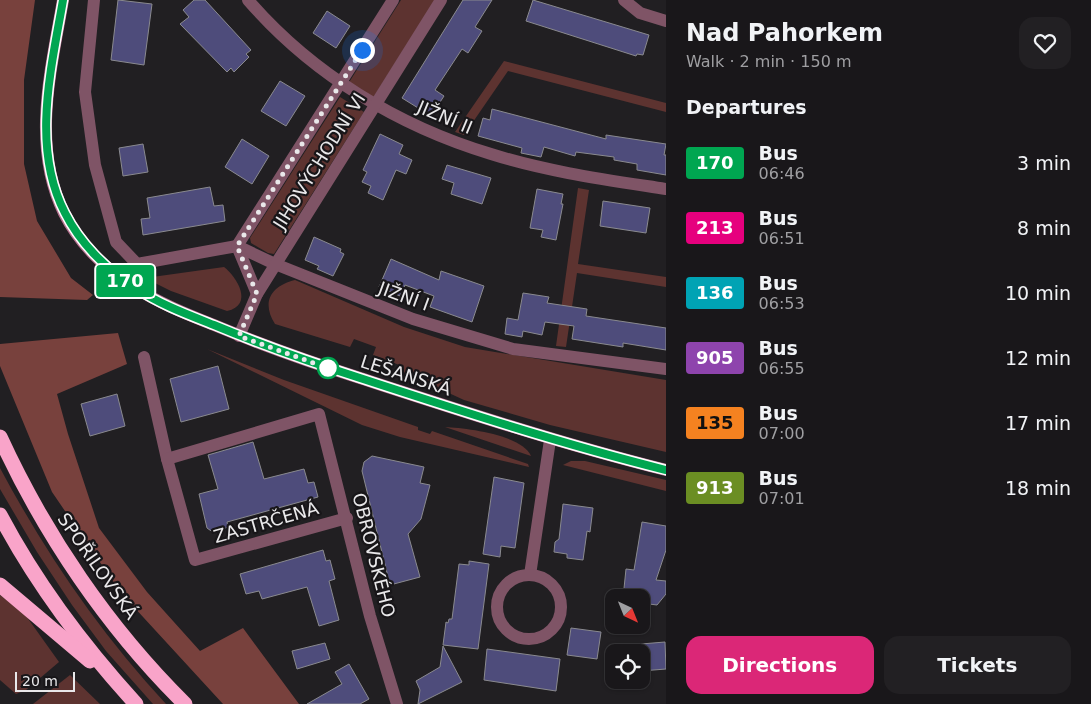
<!DOCTYPE html>
<meta charset="utf-8">
<style>
:root{--surface:#19171a;--page:#222023;--text:#f1f3f6;--muted:#9f9fa2;--line:#373639;--accent:#db2777}
body{margin:0;font-family:"DejaVu Sans",sans-serif;background:var(--page);color:var(--text);height:100vh;display:flex;flex-direction:column;font-size:19px;white-space:nowrap}
*{box-sizing:border-box;margin:0}
p{font-size:16px;color:var(--muted)}
.icon{flex:none;width:28px;height:28px;fill:none;stroke:currentColor;stroke-width:2;stroke-linecap:round;stroke-linejoin:round}
.map{position:relative;flex:1;overflow:hidden}
.panel{display:flex;flex-direction:column;background:var(--surface);width:425px}
.panel>*{flex:none}
.badge{padding:0 10px;border-radius:4px;font-size:18px;line-height:32px}
.needle{width:32px;rotate:137deg}
.fabs{position:absolute;left:605px;top:589px;display:grid;gap:10px}
.fabs a{display:grid;place-items:center;width:45px;height:45px;border-radius:10px;background:var(--surface);box-shadow:0 1px 4px #0004,0 0 0 1px var(--line);font-size:25px}
.scale{position:absolute;left:15px;bottom:12px;width:60px;box-sizing:border-box;padding-left:5px;border:2px solid #e9e8ea;border-top:0;font-size:14px;line-height:18px;white-space:nowrap;color:#e9e8ea;-webkit-text-stroke:4px #181619;paint-order:stroke}
.you{position:absolute;width:25px;height:25px;margin:-12px;border:4px solid #fff;border-radius:50%;background:#1a73e8;box-shadow:0 0 0 8px #1a73e833}
.map>.badge{position:absolute;translate:-50% -50%;box-shadow:0 0 0 2px #fff}
h2{padding:0 20px;font-size:19px;line-height:45px}
.round{display:grid;place-items:center;flex:none;width:52px;height:52px;border-radius:15px;background:var(--page)}
.headline{display:flex;align-items:center;justify-content:space-between;height:85px;padding:0 20px}
h1{font-size:24px;font-weight:800;line-height:38px}
.primary-button{display:flex;gap:10px;margin-top:auto;padding:10px 20px}
.primary-button a{flex:1;height:58px;border-radius:15px;background:var(--accent);color:#fff;font-size:20px;font-weight:800;line-height:58px;text-align:center}
.primary-button a+a{background:var(--page);color:var(--text)}
ul{padding:0;list-style:none}
li{display:flex;align-items:center;gap:15px;height:65px;padding:0 20px}
li div{flex:1}
li b{display:block;font-size:19px}
li em{font-style:normal}
li .badge{min-width:55px;font-weight:700;text-align:center}
main{display:flex;flex:1;min-height:0}
.map>svg:first-child{display:block}
</style>
<main>
<div class="map">
<svg width="666" height="704" viewBox="0 0 666 704">
<rect width="100%" height="100%" fill="#211f22"/>
<g fill="#5d3330">
<polygon points="401,0 435,0 373,98 348,84"/>
<polygon points="504,61 666,103 666,112 508,71 464,135 455,132"/>
<polygon points="340,97 364,112 274,254 268,253 251,243 250,238"/>
<polygon points="578,188 589,190 578,264 666,277 666,287 577,273 566,347 556,346"/>
<path d="M224,267C237,277 254,305 227,311L171,291L145,278Z"/>
<path d="M295,280L404,327L465,347L666,380V452L550,425L464,400L401,371L402,366L373,355L376,347L354,339L350,347L275,324C261,302 271,286 295,280Z"/>
<polygon points="207,349 284,380 418,427 418,430 430,434 432,431 528,464 529,467 400,437 362,425"/>
<path d="M445,427C467,428 522,435 531,456Z"/>
<polygon points="571,461 585,461 666,480 666,491 563,465"/>
<path d="M0,468C46,554 100,633 166,704H153L106,651L72,605L37,552L0,489Z"/>
<polygon points="0,595 24,613 59,662 26,690 16,694 0,680"/>
<polygon points="70,675 100,704 33,704"/>
</g>
<g fill="#78413d">
<polygon points="0,0 35,0 24,80 24,164 37,221 71,278 93,295 87,300 0,297"/>
<polygon points="118,333 127,364 57,394 68,434 99,528 147,592 200,651 243,628 299,704 223,704 121,593 52,492 0,366 0,344"/>
</g>
<g fill="#4e4c7b" stroke="#8a8a8f">
<polygon points="118,0 152,4 144,65 111,60"/>
<polygon points="194,0 205,0 251,50 246,54 249,57 234,72 231,68 227,72 180,24 189,17 183,10"/>
<polygon points="463,0 492,0 475,27 482,31 468,53 462,49 435,90 444,96 431,116 402,98"/>
<polygon points="533,0 649,35 643,55 637,54 636,56 526,21"/>
<polygon points="327,11 350,26 336,48 313,33"/>
<polygon points="280,81 305,96 286,126 261,111"/>
<polygon points="492,109 606,139 606,135 666,144 664,155 666,155 666,175 637,170 637,164 614,160 614,157 576,152 575,156 544,147 541,157 521,153 522,148 478,136 483,118 490,120"/>
<polygon points="380,134 403,145 399,154 412,160 406,174 396,170 383,200 368,193 371,186 362,182 367,172 363,170"/>
<polygon points="242,139 269,156 252,184 225,167"/>
<polygon points="143,144 148,172 123,176 119,148"/>
<polygon points="447,165 491,178 482,204 451,194 454,183 442,179"/>
<polygon points="210,187 214,206 223,205 225,221 143,235 141,219 150,218 147,198"/>
<polygon points="537,189 563,194 561,204 563,204 556,240 541,237 543,230 530,228"/>
<polygon points="603,201 650,208 646,233 600,226"/>
<polygon points="314,237 341,249 340,252 344,254 333,276 317,269 319,266 305,260"/>
<polygon points="391,259 439,280 441,271 484,286 472,322 430,307 434,296 405,285 400,296 379,287"/>
<polygon points="523,293 549,297 547,303 587,309 586,316 666,328 666,350 623,343 623,347 572,339 574,326 545,322 542,335 523,331 522,337 505,334 507,318 518,320"/>
<polygon points="218,366 229,409 181,422 170,379"/>
<polygon points="117,394 125,426 90,436 81,404"/>
<polygon points="253,442 264,479 304,469 308,483 314,482 318,497 227,522 228,527 214,533 207,528 199,494 218,489 208,455"/>
<polygon points="372,456 424,467 420,483 430,485 421,519 408,534 420,577 390,585 362,471 364,462"/>
<polygon points="494,477 524,483 515,548 501,546 500,557 483,554"/>
<polygon points="563,504 593,508 590,532 587,531 583,560 567,558 567,554 554,552 555,542 559,539"/>
<polygon points="642,522 666,526 666,550 656,580 666,581 666,594 657,605 641,603 641,598 623,598 626,569 634,570"/>
<polygon points="323,550 326,561 330,560 335,579 329,581 339,620 319,626 307,587 262,599 259,591 246,594 240,574"/>
<polygon points="469,561 489,564 478,649 443,645 446,622 448,623 449,619 452,619 459,564 469,565"/>
<polygon points="571,628 601,632 597,659 567,655"/>
<polygon points="665,642 666,669 641,671 641,644"/>
<polygon points="325,643 330,659 297,669 292,651"/>
<polygon points="443,646 462,682 418,704 420,690 416,681 440,667"/>
<polygon points="487,649 560,659 556,691 484,680"/>
<polygon points="349,664 369,699 360,704 307,704 342,684 335,672"/>
</g>
<g fill="none" stroke-linecap="round" stroke-linejoin="round">
<g stroke="#7f5466" stroke-width="12">
<polyline points="94,0 85,92 95,165 116,242 137,264 237,246 275,264 413,319 513,349 666,369"/>
<path d="M248,0C312,74 398,126 491,154C548,172 608,180 666,189"/>
<polyline points="624,0 640,13 666,21"/>
<polyline points="237,246 393,0"/>
<polyline points="237,246 257,294"/>
<polyline points="239,336 257,294 441,0"/>
<polyline points="144,357 167,459 195,560 347,518"/>
<polyline points="167,459 319,414 370,616 397,704"/>
<polyline points="530,575 550,440"/>
<circle cx="529" cy="607" r="32"/>
</g>
<path stroke="#b5718f" stroke-width="12" d="M63,0C51,70 31,146 64,213C79,243 106,270 134,287C159,303 186,314 214,325C262,345 310,362 360,378C462,411 562,444 666,470"/>
<g stroke="#f9a4c9" stroke-width="15">
<path d="M0,437C45,535 108,628 185,704"/>
<path d="M0,515C36,583 84,647 136,704"/>
<polyline points="0,585 90,661"/>
</g>
</g>
<g fill="none" stroke-linecap="round" stroke-linejoin="round">
<g stroke="#fff" stroke-width="11">
<path id="line" d="M63,0C51,70 31,147 65,213C80,243 106,269 134,287C159,304 186,314 214,325C262,345 310,362 360,378C461,411 562,444 666,470"/>
</g>
<use href="#line" stroke="#00a651" stroke-width="8"/>
<polyline stroke="#e9e8ea" stroke-width="5" stroke-dasharray="0 9" points="328,368 333,370 239,336 257,294 237,246 362,50"/>
</g>
<circle fill="#fff" stroke="#00a651" stroke-width="2.5" cx="328" cy="368" r="10"/>
<g text-anchor="middle" dominant-baseline="central" stroke-width="4.5" stroke-linejoin="round" paint-order="stroke">
<g font-size="18" fill="#e9e8ea" stroke="#181619">
<text transform="translate(445 117) rotate(23)">JIŽNÍ II</text>
<text transform="translate(319 161) rotate(-58)">JIHOVÝCHODNÍ VI</text>
<text transform="translate(404 296) rotate(20)">JIŽNÍ I</text>
<text transform="translate(406 375) rotate(18)">LEŠANSKÁ</text>
<text transform="translate(266 522) rotate(-16)">ZASTRČENÁ</text>
<text transform="translate(374 555) rotate(76)">OBROVSKÉHO</text>
<text transform="translate(98 566) rotate(55)">SPOŘILOVSKÁ</text>
</g>
</g>
</svg>
<div class="fabs">
<a><svg class="needle" viewBox="-14 -14 28 28"><path d="M0-13l5 13h-10z" fill="#e53935"/><path d="M0 13l5-13h-10z" fill="#9f9fa2"/></svg></a>
<a><svg class="icon" aria-label="locate" viewBox="0 0 24 24"><circle cx="12" cy="12" r="6"/><path d="M12 2v4M12 18v4M2 12h4M18 12h4"/></svg></a>
</div>
<div class="scale">20 m</div>
<div class="you" style="left:362px;top:50px"></div>
<b class="badge" style="left:125px;top:281px;background:#00a651;color:#fff">170</b>
</div>
<section class="panel">
<div class="headline"><div><h1>Nad Pahorkem</h1><p>Walk · 2 min · 150 m</p></div><a class="round"><svg class="icon" aria-label="heart" viewBox="0 0 24 24"><path d="M12 20l-8-8c-3-5 5-10 8-4 3-6 11-1 8 4z"/></svg></a></div>
<h2>Departures</h2>
<ul>
<li><span class="badge" style="background:#00a651;color:#fff">170</span><div><b>Bus</b><p>06:46</p></div><em>3 min</em></li>
<li><span class="badge" style="background:#e6007e;color:#fff">213</span><div><b>Bus</b><p>06:51</p></div><em>8 min</em></li>
<li><span class="badge" style="background:#00a3b4;color:#fff">136</span><div><b>Bus</b><p>06:53</p></div><em>10 min</em></li>
<li><span class="badge" style="background:#8e44ad;color:#fff">905</span><div><b>Bus</b><p>06:55</p></div><em>12 min</em></li>
<li><span class="badge" style="background:#f58220;color:#111">135</span><div><b>Bus</b><p>07:00</p></div><em>17 min</em></li>
<li><span class="badge" style="background:#6b8e23;color:#fff">913</span><div><b>Bus</b><p>07:01</p></div><em>18 min</em></li>
</ul>
<div class="primary-button"><a>Directions</a><a>Tickets</a></div>
</section>
</main>
